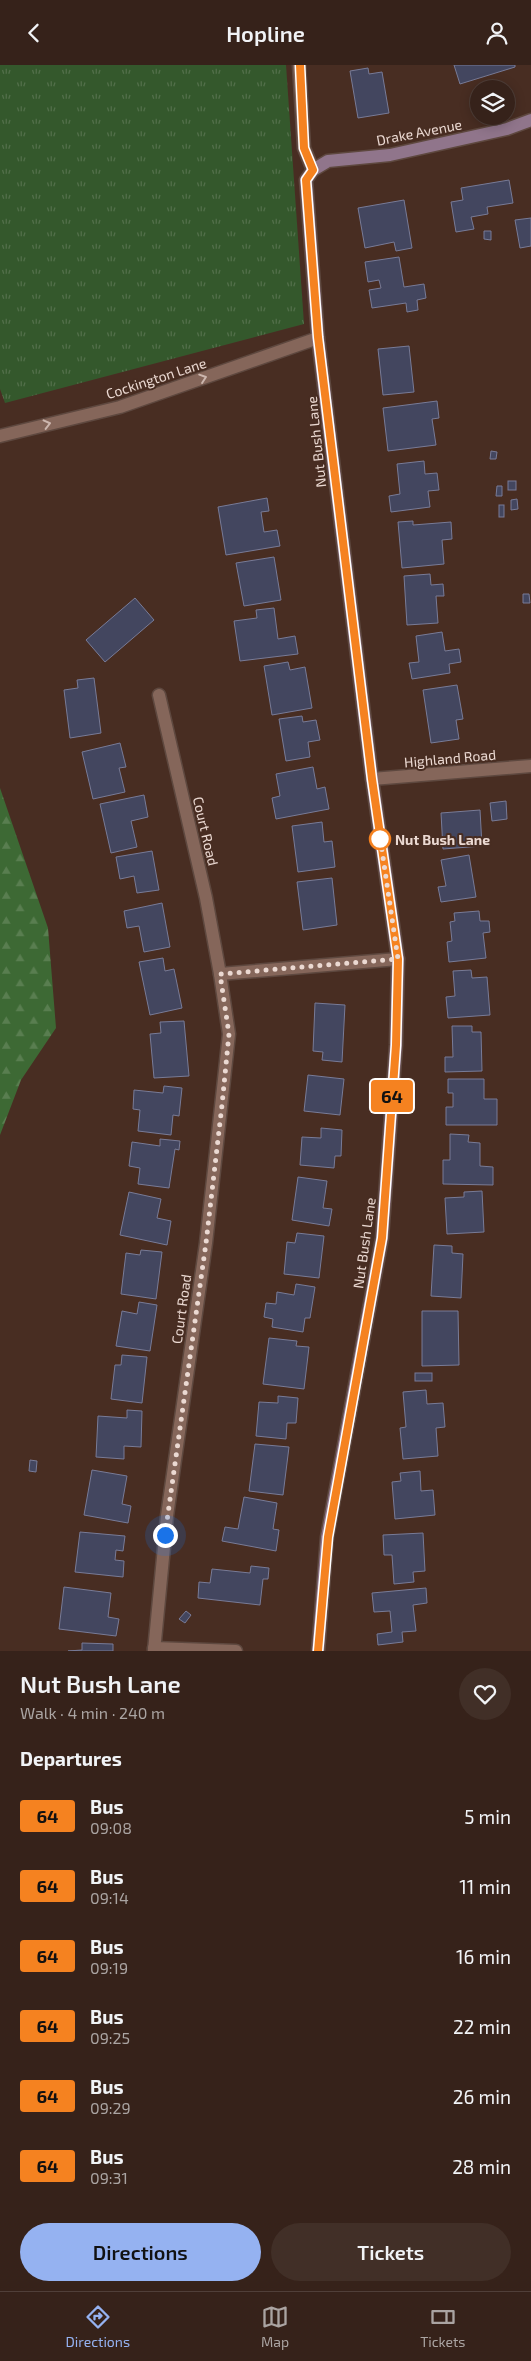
<!DOCTYPE html>
<meta charset="utf-8">
<style>
:root{--surface:#36221a;--page:#412f27;--text:#f1f3f6;--muted:#aaa4a2;--line:#503f39;--accent:#95b2f1}
body{margin:0;font-family:"Exo 2",sans-serif;background:var(--page);color:var(--text);height:100vh;display:flex;flex-direction:column;font-size:19px;white-space:nowrap}
*{box-sizing:border-box;margin:0}
p{font-size:16px;color:var(--muted)}
.icon{flex:none;width:28px;height:28px;fill:none;stroke:currentColor;stroke-width:2;stroke-linecap:round;stroke-linejoin:round}
.map{position:relative;height:1586px;overflow:hidden}
.details{display:flex;flex-direction:column;background:var(--surface);flex:1}
.details>*{flex:none}
.badge{padding:0 10px;border-radius:4px;font-size:18px;line-height:32px}
.controls{position:absolute;left:470px;top:15px;display:grid;gap:10px}
.controls a{display:grid;place-items:center;width:45px;height:45px;border-radius:50%;background:var(--surface);box-shadow:0 2px 12px #0003,0 0 0 1px var(--line);font-size:25px}
.you{position:absolute;width:25px;height:25px;margin:-12px;border:4px solid #fff;border-radius:50%;background:#1a73e8;box-shadow:0 0 0 8px #1a73e833}
.map>.badge{position:absolute;translate:-50% -50%;box-shadow:0 0 0 2px #fff}
h2{padding:0 20px;font-size:19px;line-height:45px}
.round{display:grid;place-items:center;flex:none;width:52px;height:52px;border-radius:26px;background:var(--page)}
.summary{display:flex;align-items:center;justify-content:space-between;height:85px;padding:0 20px}
h1{font-size:24px;font-weight:600;line-height:38px}
.button{display:flex;gap:10px;margin-top:auto;padding:10px 20px}
.button a{flex:1;height:58px;border-radius:30px;background:var(--accent);color:#111;font-size:20px;font-weight:600;line-height:58px;text-align:center}
.button a+a{background:var(--page);color:var(--text)}
ul{padding:0;list-style:none}
li{display:flex;align-items:center;gap:15px;height:70px;padding:0 20px}
li div{flex:1}
li b{display:block;font-size:19px}
li em{font-style:normal}
li .badge{min-width:55px;font-weight:700;text-align:center}
header{display:flex;justify-content:space-between;align-items:center;height:65px;padding:0 20px;background:var(--surface);font-size:22px;font-weight:600}
.dock{display:flex;justify-content:space-around;align-items:center;height:70px;border-top:1px solid var(--line);background:var(--surface);font-size:14px;color:var(--muted)}
.dock a{display:grid;justify-items:center;gap:2px}
.dock .selected{color:var(--accent)}
.map>svg:first-child{display:block}
</style>
<header><svg class="icon" aria-label="back" viewBox="0 0 24 24"><path d="M15 5l-7 7 7 7"/></svg>Hopline<svg class="icon" aria-label="person" viewBox="0 0 24 24"><circle cx="12" cy="8" r="4"/><path d="M4 21q1-7 8-7t8 7"/></svg></header>
<div class="map">
<svg width="531" height="1586" viewBox="0 0 531 1586">
<defs>
<pattern id="grass-tufts" width="24" height="20" patternUnits="userSpaceOnUse" patternTransform="scale(1.25)"><rect width="24" height="20" fill="#34582c"/><path d="M3 7l-1-3M5 7V3M7 7l1-3M15 17l-1-3M17 17v-4M19 17l1-3" fill="none" stroke="#526f4a"/></pattern>
<pattern id="forest-firs" width="22" height="20" patternUnits="userSpaceOnUse" patternTransform="scale(1.25)"><rect width="22" height="20" fill="#3d6934"/><path d="M5 1l3.5 6h-7zM16 11l3.5 6h-7z" fill="#597e50"/></pattern>
</defs>
<rect width="100%" height="100%" fill="#482d22"/>
<polygon fill="url(#grass-tufts)" points="0,0 286,0 304,259 5,338 0,324"/>
<polygon fill="url(#forest-firs)" points="0,723 48,863 56,963 21,1015 0,1070"/>
<g fill="#43465f" stroke="#787b97">
<polygon points="454,0 515,0 515,2 460,19"/>
<polygon points="368,3 369,9 382,7 389,48 358,53 350,6"/>
<polygon points="509,115 513,138 487,142 488,149 471,152 474,164 456,167 451,137 463,135 461,123"/>
<polygon points="404,135 412,183 396,186 394,177 365,183 358,143"/>
<polygon points="531,153 531,181 520,183 515,155"/>
<polygon points="484,166 491,166 491,175 484,174"/>
<polygon points="399,192 404,222 424,219 426,233 417,235 418,245 407,247 406,238 372,243 369,225 381,223 379,215 368,217 365,197"/>
<polygon points="409,281 414,327 383,330 378,284"/>
<polygon points="437,336 439,353 432,354 436,380 388,386 383,343"/>
<polygon points="491,386 497,387 496,394 490,394"/>
<polygon points="424,396 425,409 437,408 439,425 428,426 430,442 391,447 389,431 400,429 397,399"/>
<rect x="508" y="416" width="8" height="9"/>
<polygon points="497,421 502,421 502,431 496,431"/>
<polygon points="267,433 269,446 261,447 264,467 277,465 280,481 226,490 218,442"/>
<polygon points="517,434 518,444 511,445 511,435"/>
<rect x="499" y="440" width="5" height="12"/>
<polygon points="413,456 413,460 451,457 452,474 442,475 444,499 402,503 398,457"/>
<polygon points="274,492 281,535 244,541 236,498"/>
<polygon points="430,509 431,520 443,519 444,531 436,531 438,558 407,560 404,511"/>
<polygon points="523,529 529,529 530,538 523,538"/>
<polygon points="135,533 154,555 105,597 86,575"/>
<polygon points="274,543 278,574 295,571 298,589 240,596 234,556 257,553 256,545"/>
<polygon points="442,567 445,586 459,584 461,597 449,599 450,608 412,614 409,598 419,597 416,571"/>
<polygon points="288,597 290,605 305,602 312,643 272,650 264,601"/>
<polygon points="94,613 101,668 70,673 64,625 78,623 77,615"/>
<polygon points="457,620 463,654 456,655 459,674 431,678 423,625"/>
<polygon points="302,651 303,657 316,655 320,675 308,677 310,692 286,696 279,654"/>
<polygon points="120,678 126,702 119,703 125,727 93,734 82,687"/>
<polygon points="313,702 317,724 325,722 329,744 276,754 272,733 280,731 276,709"/>
<polygon points="144,730 148,752 131,756 137,782 111,788 100,739"/>
<polygon points="506,736 507,754 492,756 490,738"/>
<polygon points="480,745 482,781 443,784 441,748"/>
<polygon points="322,757 324,777 332,776 335,802 298,807 292,761"/>
<polygon points="152,786 159,825 137,828 134,811 120,814 116,792"/>
<polygon points="469,790 476,832 441,837 438,822 446,821 441,795"/>
<polygon points="332,813 337,860 303,865 297,817"/>
<polygon points="162,838 170,882 144,887 139,861 127,863 124,846"/>
<polygon points="479,846 480,856 489,856 490,867 483,868 486,893 449,897 447,877 452,876 450,857 455,856 454,848"/>
<polygon points="163,893 165,906 174,904 182,943 150,950 139,897"/>
<polygon points="471,905 472,913 487,912 490,950 448,953 446,932 455,931 453,906"/>
<polygon points="315,938 345,940 342,997 322,995 323,987 313,986"/>
<polygon points="184,956 189,1011 154,1013 150,969 161,968 160,957"/>
<polygon points="452,961 472,961 472,967 481,967 482,1006 445,1007 445,992 453,992"/>
<polygon points="308,1010 344,1014 340,1050 304,1046"/>
<polygon points="448,1014 484,1014 484,1034 497,1034 497,1060 446,1060 446,1042 453,1042 453,1028 448,1028"/>
<polygon points="164,1021 182,1023 179,1051 173,1050 171,1070 138,1066 140,1045 133,1044 134,1025 163,1028"/>
<polygon points="321,1063 342,1065 341,1091 335,1091 334,1103 300,1100 302,1072 321,1073"/>
<polygon points="450,1069 469,1070 468,1077 480,1078 480,1101 493,1102 493,1120 443,1119 443,1095 450,1095"/>
<polygon points="160,1074 180,1076 179,1085 175,1084 169,1123 138,1119 140,1103 129,1101 132,1077 160,1081"/>
<polygon points="298,1112 327,1116 323,1143 332,1144 329,1161 292,1155"/>
<polygon points="482,1126 484,1167 447,1169 445,1133 464,1132 464,1127"/>
<polygon points="129,1127 161,1134 157,1153 171,1156 167,1180 120,1170"/>
<polygon points="297,1168 324,1171 319,1213 284,1209 287,1177 295,1178"/>
<polygon points="434,1180 452,1181 452,1188 463,1189 461,1233 431,1231"/>
<polygon points="141,1185 162,1187 156,1234 121,1229 126,1188 140,1190"/>
<polygon points="296,1219 315,1222 310,1253 305,1253 303,1267 272,1262 273,1254 264,1252 266,1238 276,1239 277,1227 294,1230"/>
<polygon points="139,1237 157,1240 150,1286 116,1281 122,1246 137,1249"/>
<polygon points="422,1246 458,1246 459,1300 422,1301"/>
<polygon points="269,1273 297,1276 296,1281 309,1282 304,1324 263,1319"/>
<polygon points="122,1290 147,1292 142,1338 111,1334 115,1300 121,1300"/>
<rect x="415" y="1308" width="17" height="8"/>
<polygon points="426,1325 427,1339 443,1338 445,1362 436,1363 438,1391 403,1394 400,1363 406,1362 403,1327"/>
<polygon points="278,1331 298,1333 296,1358 287,1358 286,1374 256,1371 259,1337 278,1338"/>
<polygon points="127,1345 142,1346 141,1382 124,1381 124,1394 96,1392 98,1351 127,1353"/>
<polygon points="255,1379 289,1382 283,1430 249,1426"/>
<polygon points="30,1395 37,1396 36,1407 29,1406"/>
<polygon points="92,1405 127,1411 122,1439 131,1441 128,1458 84,1450"/>
<polygon points="420,1406 421,1426 433,1425 435,1450 395,1454 392,1417 401,1416 400,1408"/>
<polygon points="244,1432 277,1438 273,1464 279,1465 276,1486 222,1476 225,1462 238,1464"/>
<polygon points="80,1467 125,1471 123,1486 116,1485 115,1495 124,1496 123,1512 75,1507"/>
<polygon points="423,1468 425,1506 413,1507 414,1517 394,1519 392,1490 384,1490 383,1470"/>
<polygon points="251,1501 269,1503 268,1514 263,1514 260,1540 198,1533 199,1517 210,1518 212,1504 250,1508"/>
<polygon points="64,1522 111,1528 108,1552 119,1554 116,1571 59,1564"/>
<polygon points="426,1523 427,1538 413,1540 416,1566 402,1567 403,1577 378,1580 377,1569 392,1567 390,1546 374,1547 372,1528"/>
<polygon points="186,1546 191,1550 185,1558 179,1554"/>
<polygon points="82,1578 113,1579 113,1586 68,1586 82,1585"/>
</g>
<g fill="none" stroke-linecap="round" stroke-linejoin="round">
<g stroke="#5e483f" stroke-width="15">
<g id="street">
<polyline points="299,0 304,83 313,105"/>
<polyline points="0,371 120,342 318,273"/>
<polyline points="372,714 531,701"/>
<polyline points="220,909 398,894"/>
<polyline points="154,1583 236,1586"/>
<polyline points="154,1586 167,1451 206,1178 229,969 220,909 206,833 159,630"/>
</g>
</g>
<g stroke="#5e483f" stroke-width="15">
<polyline id="secondary" points="318,1586 327,1472 382,1173 396,980 398,894 372,714 318,273 306,115 313,105 328,96 390,90 507,64 531,55"/>
</g>
<use href="#street" stroke="#85665a" stroke-width="12"/>
<use href="#secondary" stroke="#90758b" stroke-width="12"/>
</g>
<defs><path id="oneway-chevron" d="M-2-3.5L2.5 0L-2 3.5" fill="none" stroke-width="1.6" stroke-linecap="round" stroke-linejoin="round" transform="scale(1.25)"/></defs>
<g stroke="#ccb6ae">
<use href="#oneway-chevron" transform="translate(203 313) rotate(-19)"/>
<use href="#oneway-chevron" transform="translate(47 359) rotate(-14)"/>
</g>
<g fill="none" stroke-linecap="round" stroke-linejoin="round">
<g stroke="#fff" stroke-width="11">
<polyline id="line" points="300,0 304,83 313,105 306,115 318,272 372,714 398,894 396,980 382,1173 328,1472 318,1586"/>
</g>
<use href="#line" stroke="#f58220" stroke-width="8"/>
<polyline stroke="#ebd9d2" stroke-width="5" stroke-dasharray="0 9" points="165,1470 206,1178 222,1040 229,969 220,909 398,894 380,772 380,774"/>
</g>
<circle fill="#fff" stroke="#f58220" stroke-width="2.5" cx="380" cy="774" r="10"/>
<g text-anchor="middle" dominant-baseline="central" stroke-width="4" stroke-linejoin="round" paint-order="stroke">
<g font-size="14" fill="#ebd9d2" stroke="#482d22">
<text transform="translate(419 67) rotate(-11)">Drake Avenue</text>
<text transform="translate(156 313) rotate(-18)">Cockington Lane</text>
<text transform="translate(316 377) rotate(-96)">Nut Bush Lane</text>
<text transform="translate(450 693) rotate(-5)">Highland Road</text>
<text transform="translate(206 766) rotate(77)">Court Road</text>
<text transform="translate(364 1178) rotate(-82)">Nut Bush Lane</text>
<text transform="translate(181 1244) rotate(-82)">Court Road</text>
</g>
<g font-size="14" font-weight="bold" fill="#ebd9d2" stroke="#482d22" text-anchor="start">
<text x="395" y="774">Nut Bush Lane</text>
</g>
</g>
</svg>
<div class="controls">
<a><svg class="icon" aria-label="layers" viewBox="0 0 24 24"><path d="M12 4l9 5-9 5-9-5zM3 14l9 5 9-5"/></svg></a>
</div>
<div class="you" style="left:165px;top:1470px"></div>
<b class="badge" style="left:392px;top:1031px;background:#f58220;color:#111">64</b>
</div>
<section class="details">
<div class="summary"><div><h1>Nut Bush Lane</h1><p>Walk · 4 min · 240 m</p></div><a class="round"><svg class="icon" aria-label="heart" viewBox="0 0 24 24"><path d="M12 20l-8-8c-3-5 5-10 8-4 3-6 11-1 8 4z"/></svg></a></div>
<h2>Departures</h2>
<ul>
<li><span class="badge" style="background:#f58220;color:#111">64</span><div><b>Bus</b><p>09:08</p></div><em>5 min</em></li>
<li><span class="badge" style="background:#f58220;color:#111">64</span><div><b>Bus</b><p>09:14</p></div><em>11 min</em></li>
<li><span class="badge" style="background:#f58220;color:#111">64</span><div><b>Bus</b><p>09:19</p></div><em>16 min</em></li>
<li><span class="badge" style="background:#f58220;color:#111">64</span><div><b>Bus</b><p>09:25</p></div><em>22 min</em></li>
<li><span class="badge" style="background:#f58220;color:#111">64</span><div><b>Bus</b><p>09:29</p></div><em>26 min</em></li>
<li><span class="badge" style="background:#f58220;color:#111">64</span><div><b>Bus</b><p>09:31</p></div><em>28 min</em></li>
</ul>
<div class="button"><a>Directions</a><a>Tickets</a></div>
</section>
<nav class="dock">
<a class="selected"><svg class="icon" aria-label="directions" viewBox="0 0 24 24"><path d="M12 3l9 9-9 9-9-9zM9 14v-3h6M13 9l2 2-2 2"/></svg>Directions</a>
<a><svg class="icon" aria-label="map" viewBox="0 0 24 24"><path d="M3 6l6-2 6 2 6-2v14l-6 2-6-2-6 2zM9 4v14M15 6v14"/></svg>Map</a>
<a><svg class="icon" aria-label="tickets" viewBox="0 0 24 24"><path d="M3 7h18v10H3zM15 7v10"/></svg>Tickets</a>
</nav>
